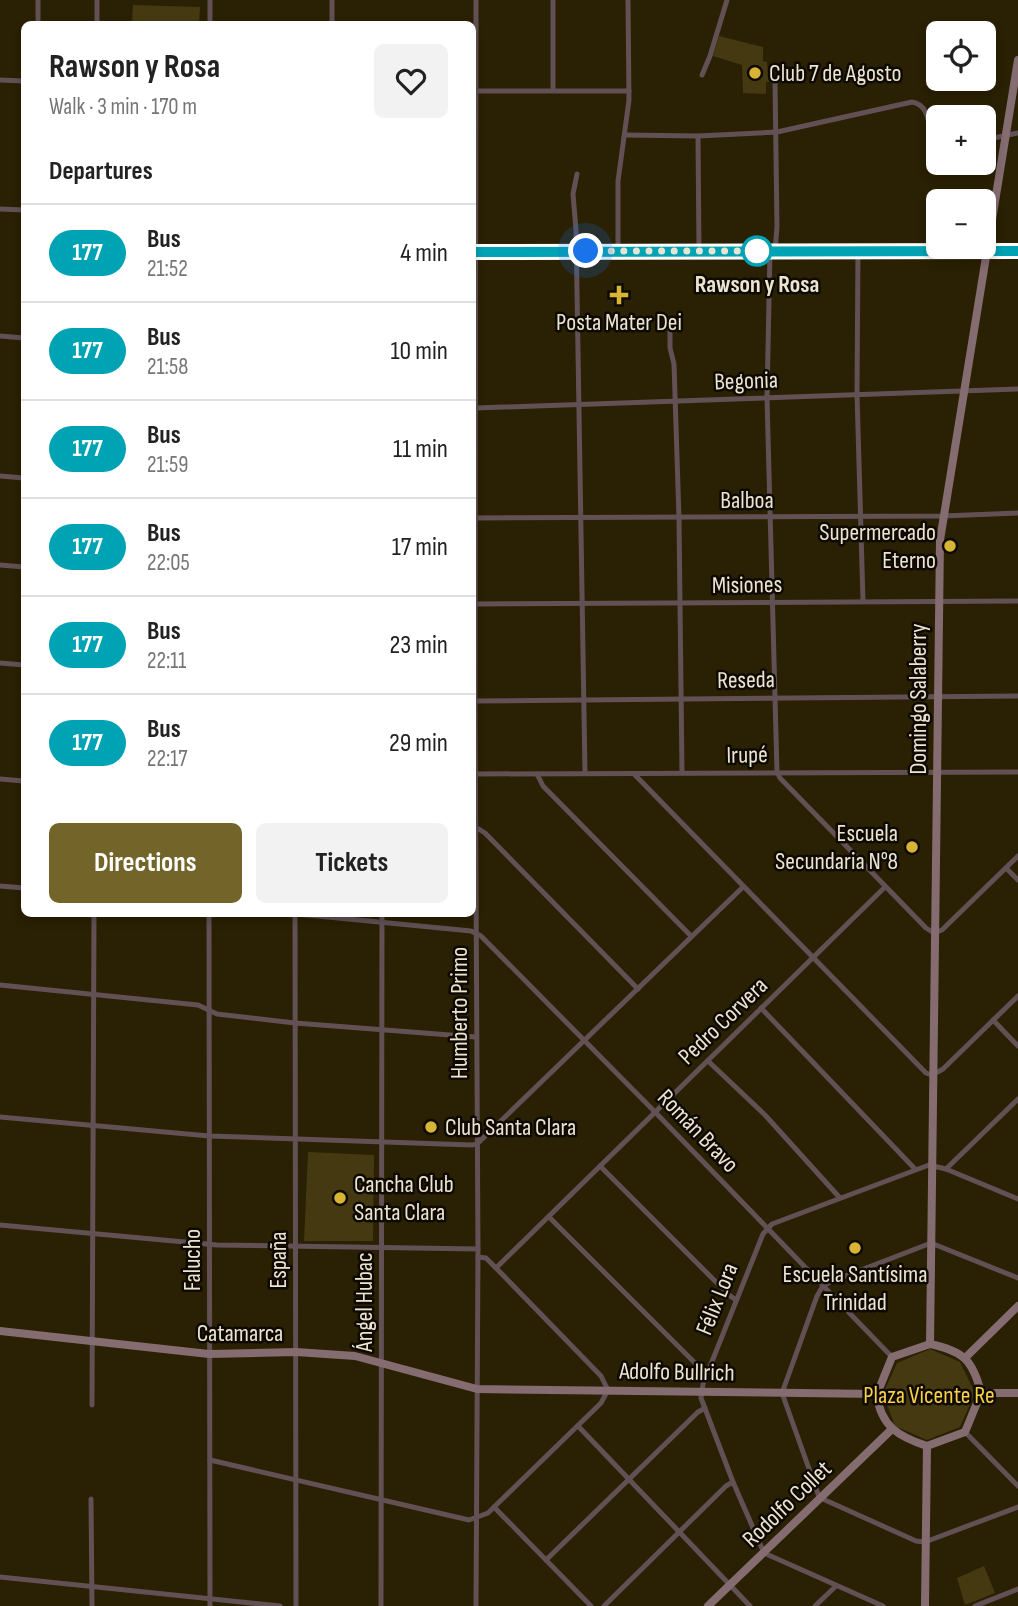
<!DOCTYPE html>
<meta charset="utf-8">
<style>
:root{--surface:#fff;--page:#f2f2f2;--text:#222;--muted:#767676;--line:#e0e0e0;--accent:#73642a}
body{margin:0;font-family:"Sofia Sans Condensed",sans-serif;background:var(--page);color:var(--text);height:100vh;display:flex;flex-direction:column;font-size:26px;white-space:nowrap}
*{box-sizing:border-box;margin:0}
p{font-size:23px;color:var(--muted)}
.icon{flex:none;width:38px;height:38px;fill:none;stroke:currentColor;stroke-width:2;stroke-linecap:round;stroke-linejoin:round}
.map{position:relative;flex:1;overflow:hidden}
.panel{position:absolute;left:21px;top:21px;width:455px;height:896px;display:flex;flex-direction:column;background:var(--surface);border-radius:10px;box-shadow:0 4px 10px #0003}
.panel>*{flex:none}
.badge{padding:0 14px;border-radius:23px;font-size:24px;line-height:46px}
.controls{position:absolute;left:926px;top:21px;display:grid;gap:14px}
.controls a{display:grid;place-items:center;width:70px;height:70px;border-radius:10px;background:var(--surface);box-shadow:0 4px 10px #0003;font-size:35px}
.you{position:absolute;width:35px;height:35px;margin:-18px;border:5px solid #fff;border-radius:50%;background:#1a73e8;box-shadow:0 0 0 10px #1a73e833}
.map>.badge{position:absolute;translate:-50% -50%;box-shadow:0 0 0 4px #fff}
h2{padding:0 28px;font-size:26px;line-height:63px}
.round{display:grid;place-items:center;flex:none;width:74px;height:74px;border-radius:10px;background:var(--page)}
.overview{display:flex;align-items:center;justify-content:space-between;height:119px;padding:0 28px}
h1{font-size:33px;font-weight:700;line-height:52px}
.action{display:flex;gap:14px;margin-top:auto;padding:14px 28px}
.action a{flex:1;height:80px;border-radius:10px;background:var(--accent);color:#fff;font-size:28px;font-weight:700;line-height:80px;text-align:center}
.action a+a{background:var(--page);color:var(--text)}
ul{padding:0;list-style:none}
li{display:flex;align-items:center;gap:21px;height:98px;padding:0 28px;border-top:2px solid var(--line)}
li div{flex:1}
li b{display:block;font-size:26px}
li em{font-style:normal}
li .badge{min-width:77px;font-weight:700;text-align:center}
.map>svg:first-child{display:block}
</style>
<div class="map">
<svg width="1018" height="1606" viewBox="0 0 1018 1606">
<rect width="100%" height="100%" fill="#2a2003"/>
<g fill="#453911">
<polygon points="133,5 200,7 199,24 132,24"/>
<polygon points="719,36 763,47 763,61 767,62 769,82 766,82 766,94 743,93 742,65 713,56"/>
<polygon points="308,1152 374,1155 373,1241 304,1241"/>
<polygon points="930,1349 960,1362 975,1393 960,1427 927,1440 895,1426 883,1394 897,1363"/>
<polygon points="984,1566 995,1593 965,1605 957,1578"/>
</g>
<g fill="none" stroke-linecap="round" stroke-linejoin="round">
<g stroke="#615154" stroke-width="5">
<polyline points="38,0 38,24"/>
<polyline points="332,0 332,24"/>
<polyline points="97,24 97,0"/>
<polyline points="210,24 210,0"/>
<polyline points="702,75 710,56 727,0"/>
<polyline points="0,80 24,81"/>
<polyline points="553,90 553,0"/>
<polyline points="472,91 629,91"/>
<path d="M625,135L698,136L777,132L912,102C934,106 925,133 938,146"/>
<polyline points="698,136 699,251"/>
<polyline points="984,140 1018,133"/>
<polyline points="577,174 573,194 576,230 585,773"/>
<polyline points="0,209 24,210"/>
<polyline points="858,250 857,394 863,601"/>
<polyline points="618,251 618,181 629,100 628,0"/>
<polyline points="770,251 767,398 777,772 780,778 926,928 934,933 942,930 1018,856"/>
<polyline points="775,251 777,227 775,82"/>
<polyline points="476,252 1018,251"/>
<polyline points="670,322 670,348 674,364 679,518 682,773"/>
<polyline points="0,336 24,338"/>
<polyline points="476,408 1018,389"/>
<polyline points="0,476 24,478"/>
<polyline points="475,518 943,516 1018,513"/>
<polyline points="0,565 24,567"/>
<polyline points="472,604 1018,601"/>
<polyline points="0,663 24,665"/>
<polyline points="472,701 1018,696"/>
<polyline points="476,774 1018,772"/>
<polyline points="537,774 543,786 691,936"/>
<polyline points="634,774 926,1073 932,1075 943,1069 1018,996"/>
<polyline points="0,779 24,781"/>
<polyline points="477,828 485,833 638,989"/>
<polyline points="1006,868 1018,880"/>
<polyline points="0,886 24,888"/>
<polyline points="209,914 210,1606"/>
<polyline points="295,914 296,1606"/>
<polyline points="297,914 471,931 481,936 655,1112 892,1357"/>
<polyline points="0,985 198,1005 217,1014 295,1023 476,1037"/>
<polyline points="761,1008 915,1169"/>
<polyline points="993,1020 1018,1046"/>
<polyline points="708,1061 765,1115 840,1198"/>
<polyline points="0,1117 209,1136 472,1145 477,1144 743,887"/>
<polyline points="600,1166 729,1295 736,1300"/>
<polyline points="946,1169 1018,1099"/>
<polyline points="549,1217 706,1374"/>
<polyline points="0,1225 217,1245 478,1249"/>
<polyline points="496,1268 885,887"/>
<polyline points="1018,1278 931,1243 830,1282 823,1286 817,1296 782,1393 818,1494 825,1500 916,1541 925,1542 1018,1507"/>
<polyline points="92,1405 94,914"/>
<polyline points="578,1426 750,1606"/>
<polyline points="965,1432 1018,1486"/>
<polyline points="210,1460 469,1520 488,1513 601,1403 608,1390 601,1376 496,1268 486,1258 478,1257"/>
<polyline points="91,1499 92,1606"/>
<polyline points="494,1507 591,1606"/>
<polyline points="546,1560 698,1412 705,1408"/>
<polyline points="0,1577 280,1606"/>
<polyline points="381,1606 382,914"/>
<polyline points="476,1606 478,1252 475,701 476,0"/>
<polyline points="604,1606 726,1486 733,1482"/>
<polyline points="815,1606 836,1586"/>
<polyline points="883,1606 764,1553 733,1482 701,1398 703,1384 763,1234 772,1224 929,1165 946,1169 1018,1199"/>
<polyline points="975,1606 1018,1589"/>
</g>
<g stroke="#846c70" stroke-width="8">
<polyline points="0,1331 209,1354 296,1352 355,1356 477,1389 877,1394"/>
<polyline points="930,1344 940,540 1018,60"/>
<path d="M930,1344C963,1351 973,1360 981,1393L965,1432L927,1446C899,1437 880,1426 877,1394L892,1357Z"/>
<polyline points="965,1358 1018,1306"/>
<polyline points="981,1393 1018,1393"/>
<polyline points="708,1606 891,1430"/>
<polyline points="925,1606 927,1446"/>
</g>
</g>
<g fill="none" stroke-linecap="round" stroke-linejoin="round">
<g stroke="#fff" stroke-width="16">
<polyline id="line" points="476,252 1018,251"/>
</g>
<use href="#line" stroke="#00a3b4" stroke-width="10"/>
<polyline stroke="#eae5d3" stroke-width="7" stroke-dasharray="0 12.6" points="586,251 757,251"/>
</g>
<g fill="#d7b434" stroke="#0e0a02" stroke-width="2.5">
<circle cx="755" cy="73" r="7"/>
<path d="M615.5 284.5h7v7h7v7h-7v7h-7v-7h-7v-7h7z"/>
<circle cx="950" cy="546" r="7"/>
<circle cx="912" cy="847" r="7"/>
<circle cx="431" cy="1127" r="7"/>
<circle cx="340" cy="1198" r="7"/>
<circle cx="855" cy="1248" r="7"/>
</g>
<circle fill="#fff" stroke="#00a3b4" stroke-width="3.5" cx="757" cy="251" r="14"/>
<g text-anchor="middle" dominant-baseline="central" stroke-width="5" stroke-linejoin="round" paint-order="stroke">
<g font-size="24" fill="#eae5d3" stroke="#0e0a02" text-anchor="start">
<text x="769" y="73">Club 7 de Agosto</text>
<text x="619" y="322" text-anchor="middle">Posta Mater Dei</text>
<text x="936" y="532" text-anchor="end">Supermercado<tspan x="936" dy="28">Eterno</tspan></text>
<text x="898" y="833" text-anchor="end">Escuela<tspan x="898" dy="28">Secundaria N°8</tspan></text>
<text x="445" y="1127">Club Santa Clara</text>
<text x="354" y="1184">Cancha Club<tspan x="354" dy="28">Santa Clara</tspan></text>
<text x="855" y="1274" text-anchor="middle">Escuela Santísima<tspan x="855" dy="28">Trinidad</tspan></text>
</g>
<g font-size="24" font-weight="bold" fill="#eae5d3" stroke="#0e0a02">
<text x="757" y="284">Rawson y Rosa</text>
</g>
<g font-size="24" fill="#eae5d3" stroke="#0e0a02">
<text transform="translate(746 381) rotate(-2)">Begonia</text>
<text x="747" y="500">Balboa</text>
<text transform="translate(747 585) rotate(-1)">Misiones</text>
<text transform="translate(746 680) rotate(-1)">Reseda</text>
<text transform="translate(918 699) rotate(-90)">Domingo Salaberry</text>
<text transform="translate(747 755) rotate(-1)">Irupé</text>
<text transform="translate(459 1013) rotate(-90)">Humberto Primo</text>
<text transform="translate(723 1021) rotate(-44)">Pedro Corvera</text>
<text transform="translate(698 1131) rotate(46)">Román Bravo</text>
<text transform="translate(192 1260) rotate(-90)">Falucho</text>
<text transform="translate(278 1260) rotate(-90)">España</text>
<text transform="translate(717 1299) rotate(-68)">Félix Lora</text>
<text transform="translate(364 1302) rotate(-90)">Ángel Hubac</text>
<text x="240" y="1333">Catamarca</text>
<text transform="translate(677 1372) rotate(1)">Adolfo Bullrich</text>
<text transform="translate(787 1504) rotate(-44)">Rodolfo Collet</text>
</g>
<g font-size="24" fill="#f9d048" stroke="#0e0a02">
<text x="929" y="1395">Plaza Vicente Re</text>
</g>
</g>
</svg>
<div class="controls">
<a><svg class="icon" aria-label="locate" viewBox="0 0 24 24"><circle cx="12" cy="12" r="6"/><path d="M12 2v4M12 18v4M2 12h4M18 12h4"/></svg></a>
<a>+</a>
<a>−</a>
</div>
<div class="you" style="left:586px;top:251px"></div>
<section class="panel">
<div class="overview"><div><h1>Rawson y Rosa</h1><p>Walk · 3 min · 170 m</p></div><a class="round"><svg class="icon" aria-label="heart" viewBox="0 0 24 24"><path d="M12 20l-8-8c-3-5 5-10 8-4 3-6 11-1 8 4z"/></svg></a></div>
<h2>Departures</h2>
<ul>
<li><span class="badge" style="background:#00a3b4;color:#fff">177</span><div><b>Bus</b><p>21:52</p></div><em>4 min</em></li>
<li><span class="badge" style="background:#00a3b4;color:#fff">177</span><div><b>Bus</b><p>21:58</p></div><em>10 min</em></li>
<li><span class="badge" style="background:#00a3b4;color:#fff">177</span><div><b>Bus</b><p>21:59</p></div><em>11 min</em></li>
<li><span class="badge" style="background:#00a3b4;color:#fff">177</span><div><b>Bus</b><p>22:05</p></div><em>17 min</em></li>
<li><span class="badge" style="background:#00a3b4;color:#fff">177</span><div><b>Bus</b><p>22:11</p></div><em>23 min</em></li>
<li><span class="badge" style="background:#00a3b4;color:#fff">177</span><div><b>Bus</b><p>22:17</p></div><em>29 min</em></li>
</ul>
<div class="action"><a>Directions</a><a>Tickets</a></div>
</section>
</div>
